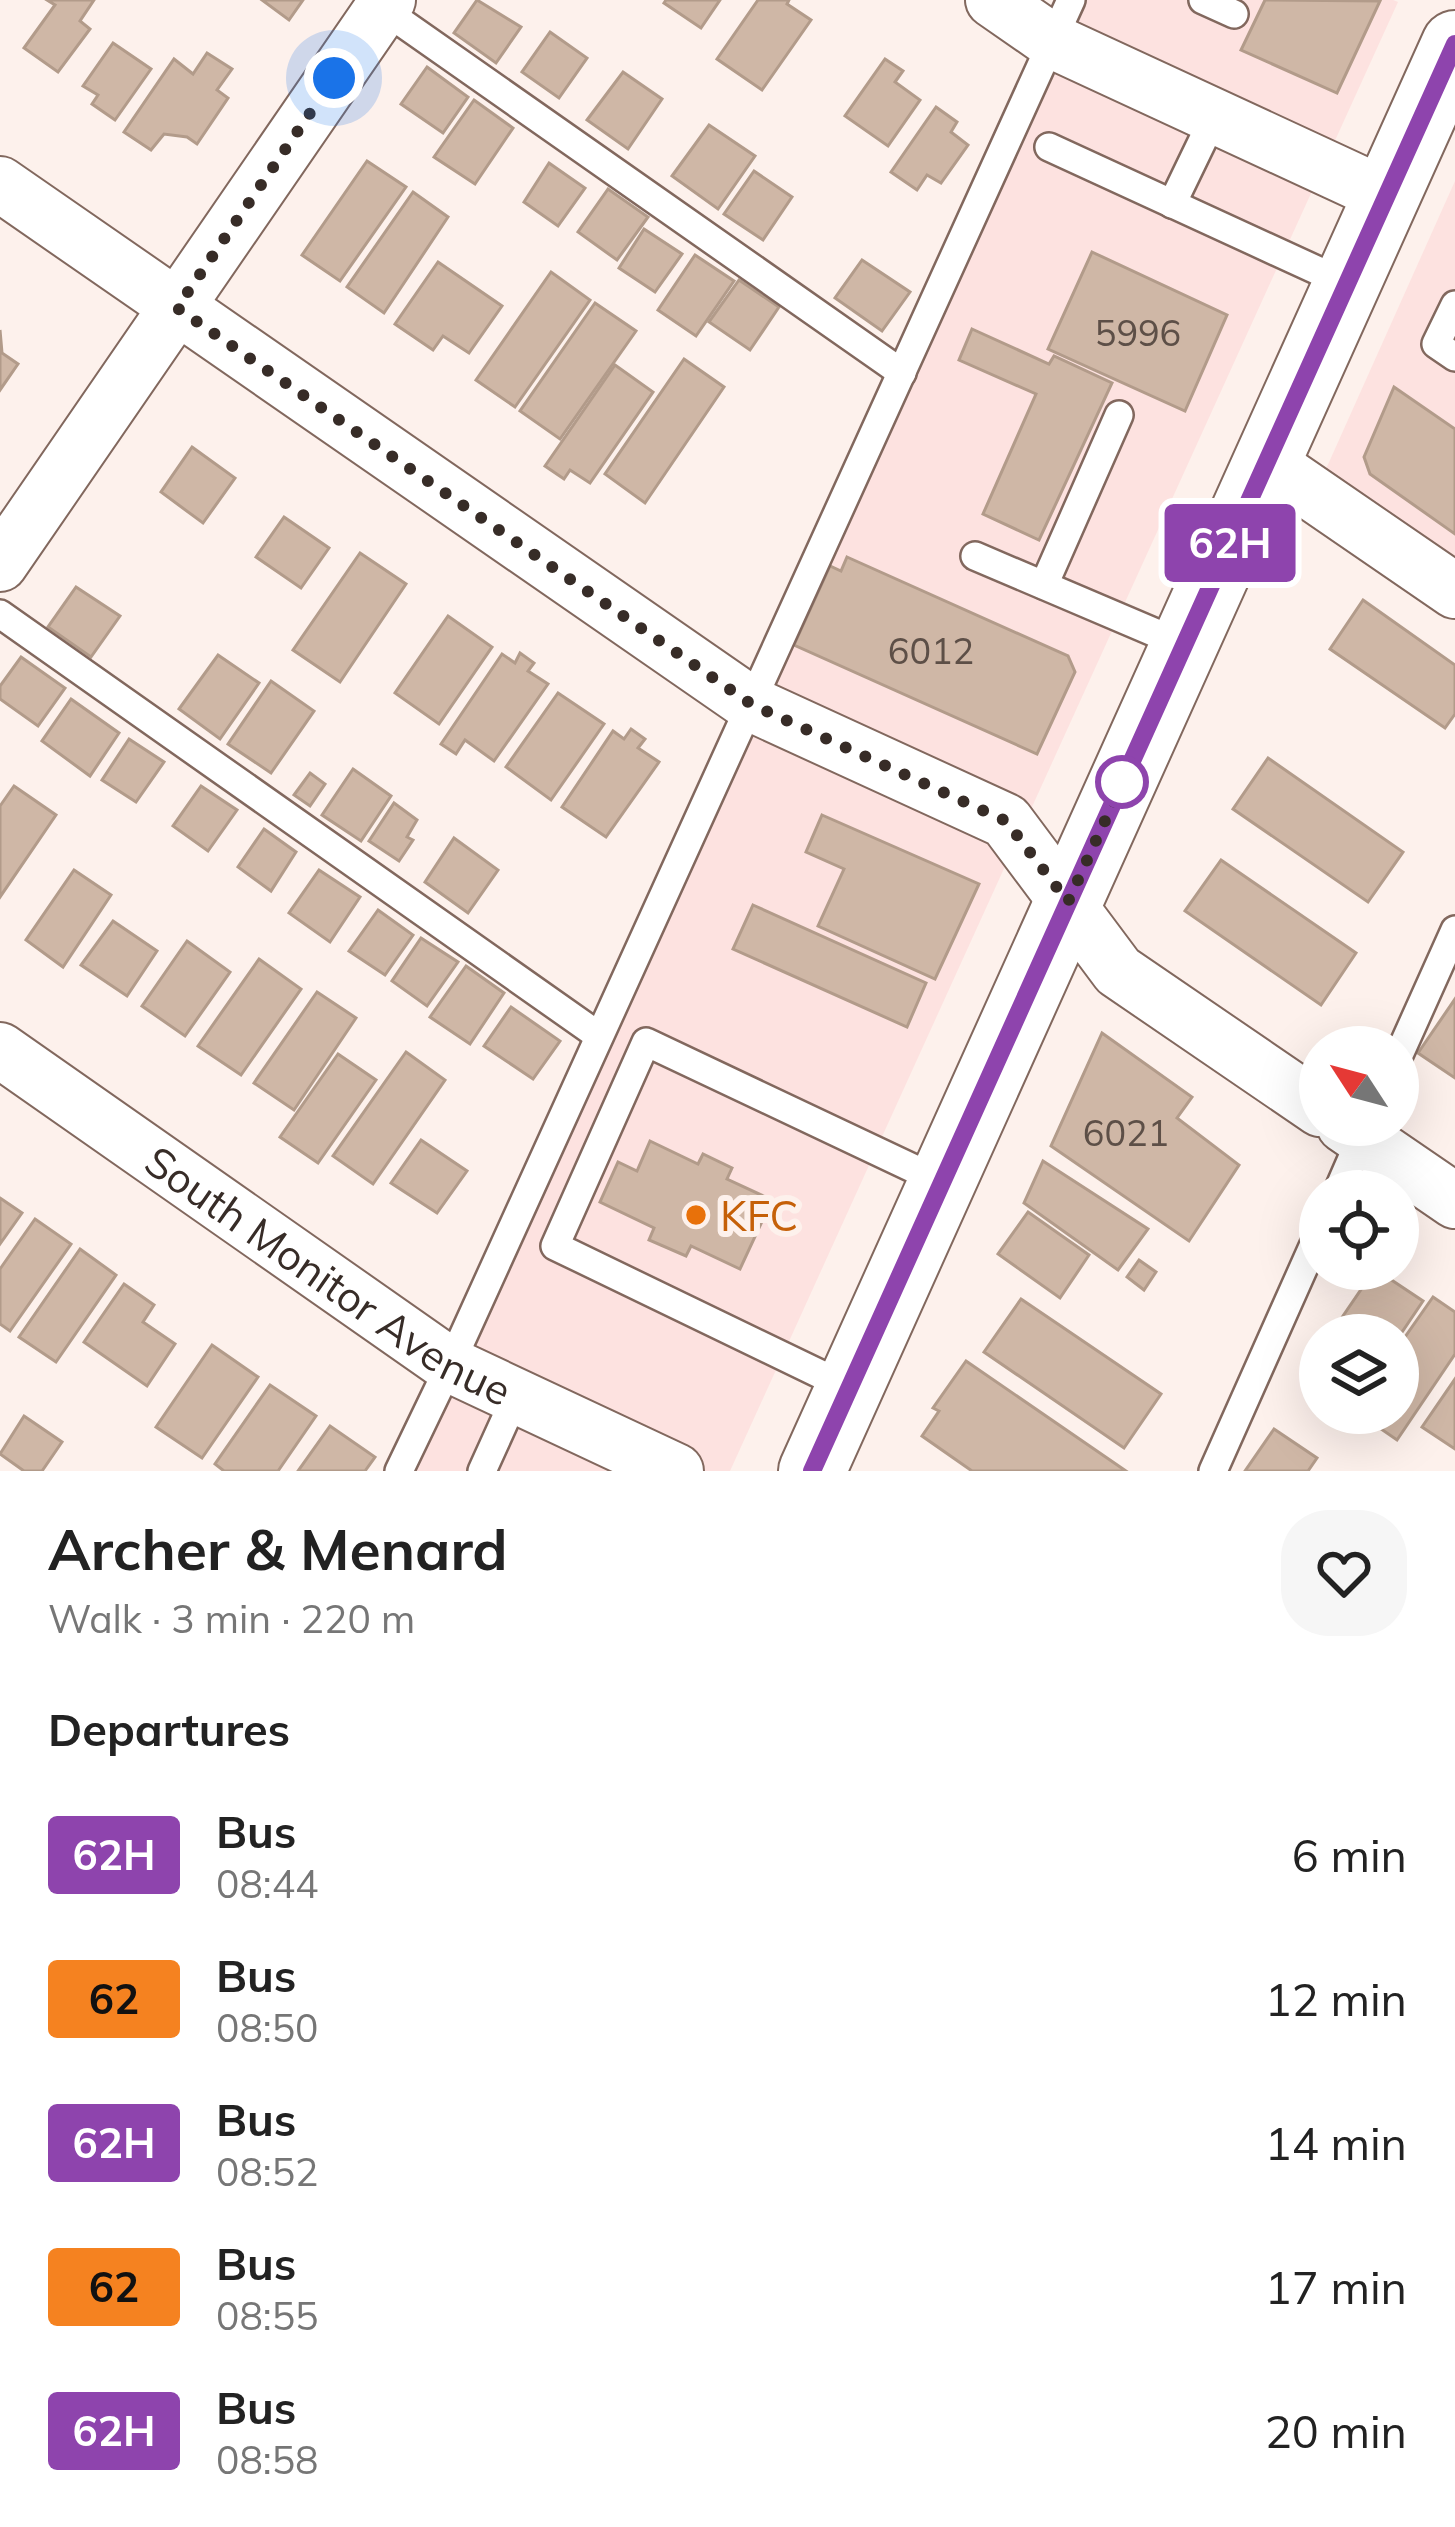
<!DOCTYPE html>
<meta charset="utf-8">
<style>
:root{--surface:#fff;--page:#f6f6f6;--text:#222;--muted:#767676}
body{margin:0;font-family:Mulish,sans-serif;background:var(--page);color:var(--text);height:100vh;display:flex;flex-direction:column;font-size:45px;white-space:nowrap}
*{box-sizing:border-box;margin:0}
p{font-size:39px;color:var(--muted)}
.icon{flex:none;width:66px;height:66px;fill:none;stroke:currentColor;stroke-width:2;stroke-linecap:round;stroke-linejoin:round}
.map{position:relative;height:1471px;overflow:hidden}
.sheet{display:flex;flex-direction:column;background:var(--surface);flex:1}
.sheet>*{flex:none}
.badge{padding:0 24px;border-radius:9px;font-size:42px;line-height:78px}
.needle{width:78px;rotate:306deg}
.fabs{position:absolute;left:1299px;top:1026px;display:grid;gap:24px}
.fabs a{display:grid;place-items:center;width:120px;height:120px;border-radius:50%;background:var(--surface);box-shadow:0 12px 48px #0002;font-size:60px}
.you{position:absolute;width:60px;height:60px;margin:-30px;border:9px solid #fff;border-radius:50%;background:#1a73e8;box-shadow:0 0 0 18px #1a73e833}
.map>.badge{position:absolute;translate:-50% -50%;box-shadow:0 0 0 6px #fff}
h2{padding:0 48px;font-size:45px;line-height:108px}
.round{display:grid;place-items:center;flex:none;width:126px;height:126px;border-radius:48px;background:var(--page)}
.head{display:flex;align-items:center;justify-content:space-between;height:204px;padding:0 48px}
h1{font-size:57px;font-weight:700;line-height:90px}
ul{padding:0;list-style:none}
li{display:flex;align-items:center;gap:36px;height:144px;padding:0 48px}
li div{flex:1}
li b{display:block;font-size:45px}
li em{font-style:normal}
li .badge{min-width:132px;font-weight:700;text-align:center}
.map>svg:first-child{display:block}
</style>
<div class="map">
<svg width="1455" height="1471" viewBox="0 0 1455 1471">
<rect width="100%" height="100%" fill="#fdf1ec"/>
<g fill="#fde2e0">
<polygon points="1077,0 1393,0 1398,2 730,1471 404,1471"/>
<polygon points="1455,181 1455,560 1326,469"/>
</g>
<g fill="#cfb7a6" stroke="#b29b8a" stroke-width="3">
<polygon points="47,0 94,0 80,21 90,29 58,72 24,48 55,5"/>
<polygon points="262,0 303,0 289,20"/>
<polygon points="477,0 521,27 496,63 454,33"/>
<polygon points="666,0 720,0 701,28 664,3"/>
<polygon points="758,0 789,0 787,4 811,20 762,90 717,59"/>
<polygon points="1265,0 1380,1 1337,93 1241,50"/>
<polygon points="550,32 587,58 559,98 522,72"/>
<polygon points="113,43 151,69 115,120 92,104 98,95 83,86"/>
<polygon points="207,53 232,69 217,90 228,98 197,144 187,137 164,134 151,150 124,132 174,59 193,74"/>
<polygon points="885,59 903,71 895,82 920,100 888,146 845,116"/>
<polygon points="427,67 468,97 443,133 401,104"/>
<polygon points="623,72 662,99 628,149 587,120"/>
<polygon points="474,100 513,128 475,184 434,157"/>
<polygon points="936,107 957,122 951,132 968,145 941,183 927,175 917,190 891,172"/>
<polygon points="709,125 755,156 718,209 672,176"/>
<polygon points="367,161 406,187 340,281 302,255"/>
<polygon points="549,163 585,188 558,226 524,202"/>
<polygon points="754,171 792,197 763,240 724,214"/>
<polygon points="608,189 648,217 617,260 578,232"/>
<polygon points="413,192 448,217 384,313 347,287"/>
<polygon points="644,229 682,254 655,292 619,268"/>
<polygon points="1092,252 1227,315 1185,411 1048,349"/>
<polygon points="695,255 734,281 696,336 658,310"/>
<polygon points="862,260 910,292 882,331 835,298"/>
<polygon points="438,262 502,306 469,353 443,336 433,350 395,324"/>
<polygon points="551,272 590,300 515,407 476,380"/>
<polygon points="739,280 779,307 750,350 709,322"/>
<polygon points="595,303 636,331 560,439 520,411"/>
<polygon points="972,329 1049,364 1054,356 1112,383 1039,540 983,514 1036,394 959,360"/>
<polygon points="0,330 2,353 18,364 0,390"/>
<polygon points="684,359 724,387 645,503 605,474"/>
<polygon points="615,365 653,392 590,483 570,470 564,479 545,466"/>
<polygon points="1394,387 1455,429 1455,534 1370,474 1364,457"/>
<polygon points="192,447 235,478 203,523 161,492"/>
<polygon points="284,517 329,548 301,588 256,557"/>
<polygon points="360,553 406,584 340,682 293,650"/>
<polygon points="847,557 1068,656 1075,672 1037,754 794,645 830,566 841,571"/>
<polygon points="76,587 120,616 91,657 48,627"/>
<polygon points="1363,600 1455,665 1455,714 1445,728 1330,649"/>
<polygon points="448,616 492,647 439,724 395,693"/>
<polygon points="520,653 534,663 528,671 548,684 494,761 465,740 456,754 441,744 502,654 515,663"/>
<polygon points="218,655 259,683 220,739 179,709"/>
<polygon points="21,657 65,688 38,726 0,699 0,686"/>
<polygon points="271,681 314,711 271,773 228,744"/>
<polygon points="558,693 604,724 551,800 506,767"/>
<polygon points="71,699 119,733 90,776 42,741"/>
<polygon points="631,729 645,739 638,748 659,762 606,837 562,807 613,731 624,739"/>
<polygon points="129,739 164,762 136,802 102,780"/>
<polygon points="1268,758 1403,852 1368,902 1233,809"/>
<polygon points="353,769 391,796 361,841 322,815"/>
<polygon points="310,773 325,784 310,806 294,795"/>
<polygon points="14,786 56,815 0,897 0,806"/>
<polygon points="201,786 237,810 208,851 173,826"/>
<polygon points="394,803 417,820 407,837 413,840 399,861 369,841"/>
<polygon points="822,815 979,884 935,979 818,926 844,869 806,852"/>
<polygon points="264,829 296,852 271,891 238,867"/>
<polygon points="454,838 498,870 468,913 425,882"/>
<polygon points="1221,860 1356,953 1321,1005 1185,911"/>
<polygon points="74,870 111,895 63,967 26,940"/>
<polygon points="319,870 360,897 330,942 289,913"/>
<polygon points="753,905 926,983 907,1027 733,949"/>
<polygon points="378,910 413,935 385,975 349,951"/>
<polygon points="113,921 157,951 127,996 81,965"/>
<polygon points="421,938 458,962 427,1006 392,981"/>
<polygon points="187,941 230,972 185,1036 142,1006"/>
<polygon points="259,959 301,989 241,1075 198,1046"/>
<polygon points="466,966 504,993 470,1044 430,1017"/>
<polygon points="317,992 356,1018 294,1110 254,1083"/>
<polygon points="1455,999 1455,1078 1418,1053"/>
<polygon points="511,1007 560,1041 533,1079 484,1046"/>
<polygon points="1102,1033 1192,1097 1177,1118 1239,1165 1189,1241 1051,1146"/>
<polygon points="406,1052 445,1080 373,1184 333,1156"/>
<polygon points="338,1054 376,1080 318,1163 280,1137"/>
<polygon points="421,1140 467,1171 437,1213 391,1183"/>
<polygon points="650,1141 698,1164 703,1154 732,1168 727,1179 772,1200 740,1269 691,1246 686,1256 649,1240 654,1228 600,1202 618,1162 637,1171"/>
<polygon points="1043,1161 1148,1229 1118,1270 1024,1203"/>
<polygon points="0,1198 22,1213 0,1244"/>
<polygon points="1028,1212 1089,1255 1060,1298 998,1254"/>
<polygon points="35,1219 71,1244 10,1331 0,1324 0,1269"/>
<polygon points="80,1249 116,1275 56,1362 19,1337"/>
<polygon points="1139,1260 1156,1272 1144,1290 1127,1277"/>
<polygon points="1375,1269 1423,1301 1398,1338 1398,1335 1330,1335"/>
<polygon points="124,1284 154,1305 143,1322 175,1344 147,1386 84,1342"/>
<polygon points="1433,1297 1455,1312 1455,1354 1397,1440 1358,1413 1398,1413 1398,1347"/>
<polygon points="1021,1299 1161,1394 1124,1448 984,1352"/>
<polygon points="212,1345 258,1377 202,1458 156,1427"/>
<polygon points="966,1361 1126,1471 972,1471 922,1436 939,1411 933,1408"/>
<polygon points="1455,1379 1455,1449 1422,1427"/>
<polygon points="270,1385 316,1416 278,1471 224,1471 215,1464"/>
<polygon points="24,1416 62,1442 42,1471 24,1471 0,1454"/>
<polygon points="330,1426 375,1457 365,1471 298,1471"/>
<polygon points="1274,1429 1317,1458 1308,1471 1245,1471"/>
</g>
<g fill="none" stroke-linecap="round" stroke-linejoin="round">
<g stroke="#82685e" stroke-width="32">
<g id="service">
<polyline points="1203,0 1234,14"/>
<polyline points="374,3 902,373"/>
<polyline points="1049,147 1347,284"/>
<polyline points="1172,204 1214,117"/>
<polyline points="1455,305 1436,344 1455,357"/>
<polyline points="975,556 1184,645"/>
<polyline points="1044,585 1119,415"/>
<polyline points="0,614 599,1036"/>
<polyline points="1398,1057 1455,930"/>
<polyline points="1338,1191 1365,1129"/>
<polyline points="849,1388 555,1246 646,1042 942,1182"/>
<polyline points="399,1471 450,1365 1071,0"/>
<polyline points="482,1471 516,1396"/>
<polyline points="1213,1471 1320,1231"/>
</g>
</g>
<g stroke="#82685e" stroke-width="58">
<g id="minor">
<polyline points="993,0 1052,41 1387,196"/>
<polyline points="0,184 751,704 1006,821 1118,971 1320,1109"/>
<polyline points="1267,462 1455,591"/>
<polyline points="0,564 388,0"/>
<path id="s1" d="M0,1050L450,1365L676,1471"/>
<polyline points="1344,1125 1455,1201"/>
</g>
</g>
<g stroke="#82685e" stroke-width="70">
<polyline id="secondary" points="812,1471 1455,44"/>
</g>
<use href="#service" stroke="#fff" stroke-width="27"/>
<use href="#minor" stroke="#fff" stroke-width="54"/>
<use href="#secondary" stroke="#fff" stroke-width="66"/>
</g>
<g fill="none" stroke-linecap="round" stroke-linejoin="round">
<g stroke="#fff" stroke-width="27">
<polyline id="line" points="812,1471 1455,44"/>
</g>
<use href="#line" stroke="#8e44ad" stroke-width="18"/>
<polyline stroke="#372c27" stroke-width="12" stroke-dasharray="0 21.6" points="334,78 177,308 751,704 1006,821 1068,902 1130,766 1122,782"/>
</g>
<circle fill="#fff" stroke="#8e44ad" stroke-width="6" cx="1122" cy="782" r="24"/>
<circle fill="#e8710a" stroke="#fdf1ec" stroke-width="4.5" cx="696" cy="1215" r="12"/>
<g text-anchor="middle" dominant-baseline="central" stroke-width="12" stroke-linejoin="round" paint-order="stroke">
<g font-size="36" fill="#5d4f47">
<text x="1138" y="332">5996</text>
<text x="931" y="650">6012</text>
<text x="1126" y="1132">6021</text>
</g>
<g font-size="42" fill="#c56008" stroke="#fdf1ec" text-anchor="start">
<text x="720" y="1215">KFC</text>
</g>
<g font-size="42" fill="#372c27" stroke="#fdf1ec">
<text stroke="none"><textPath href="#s1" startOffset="399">South Monitor Avenue</textPath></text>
</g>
</g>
</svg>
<div class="fabs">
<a><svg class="needle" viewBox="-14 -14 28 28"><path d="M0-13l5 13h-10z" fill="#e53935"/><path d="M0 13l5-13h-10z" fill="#767676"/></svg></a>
<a><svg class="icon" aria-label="locate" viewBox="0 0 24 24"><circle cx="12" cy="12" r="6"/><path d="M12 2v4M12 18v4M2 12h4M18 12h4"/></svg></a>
<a><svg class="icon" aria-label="layers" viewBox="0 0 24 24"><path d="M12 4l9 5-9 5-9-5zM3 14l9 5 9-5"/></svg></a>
</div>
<div class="you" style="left:334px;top:78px"></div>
<b class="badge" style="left:1230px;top:543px;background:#8e44ad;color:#fff">62H</b>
</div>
<section class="sheet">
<div class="head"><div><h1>Archer &amp; Menard</h1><p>Walk · 3 min · 220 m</p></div><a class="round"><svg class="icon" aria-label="heart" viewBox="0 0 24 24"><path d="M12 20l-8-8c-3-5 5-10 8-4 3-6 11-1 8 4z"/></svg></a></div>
<h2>Departures</h2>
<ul>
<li><span class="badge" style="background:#8e44ad;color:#fff">62H</span><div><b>Bus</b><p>08:44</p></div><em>6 min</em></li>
<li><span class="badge" style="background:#f58220;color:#111">62</span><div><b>Bus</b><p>08:50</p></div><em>12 min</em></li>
<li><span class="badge" style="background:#8e44ad;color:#fff">62H</span><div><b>Bus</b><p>08:52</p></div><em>14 min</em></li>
<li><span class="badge" style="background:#f58220;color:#111">62</span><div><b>Bus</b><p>08:55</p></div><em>17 min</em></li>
<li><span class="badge" style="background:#8e44ad;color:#fff">62H</span><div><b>Bus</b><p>08:58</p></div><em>20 min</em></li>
</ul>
</section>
